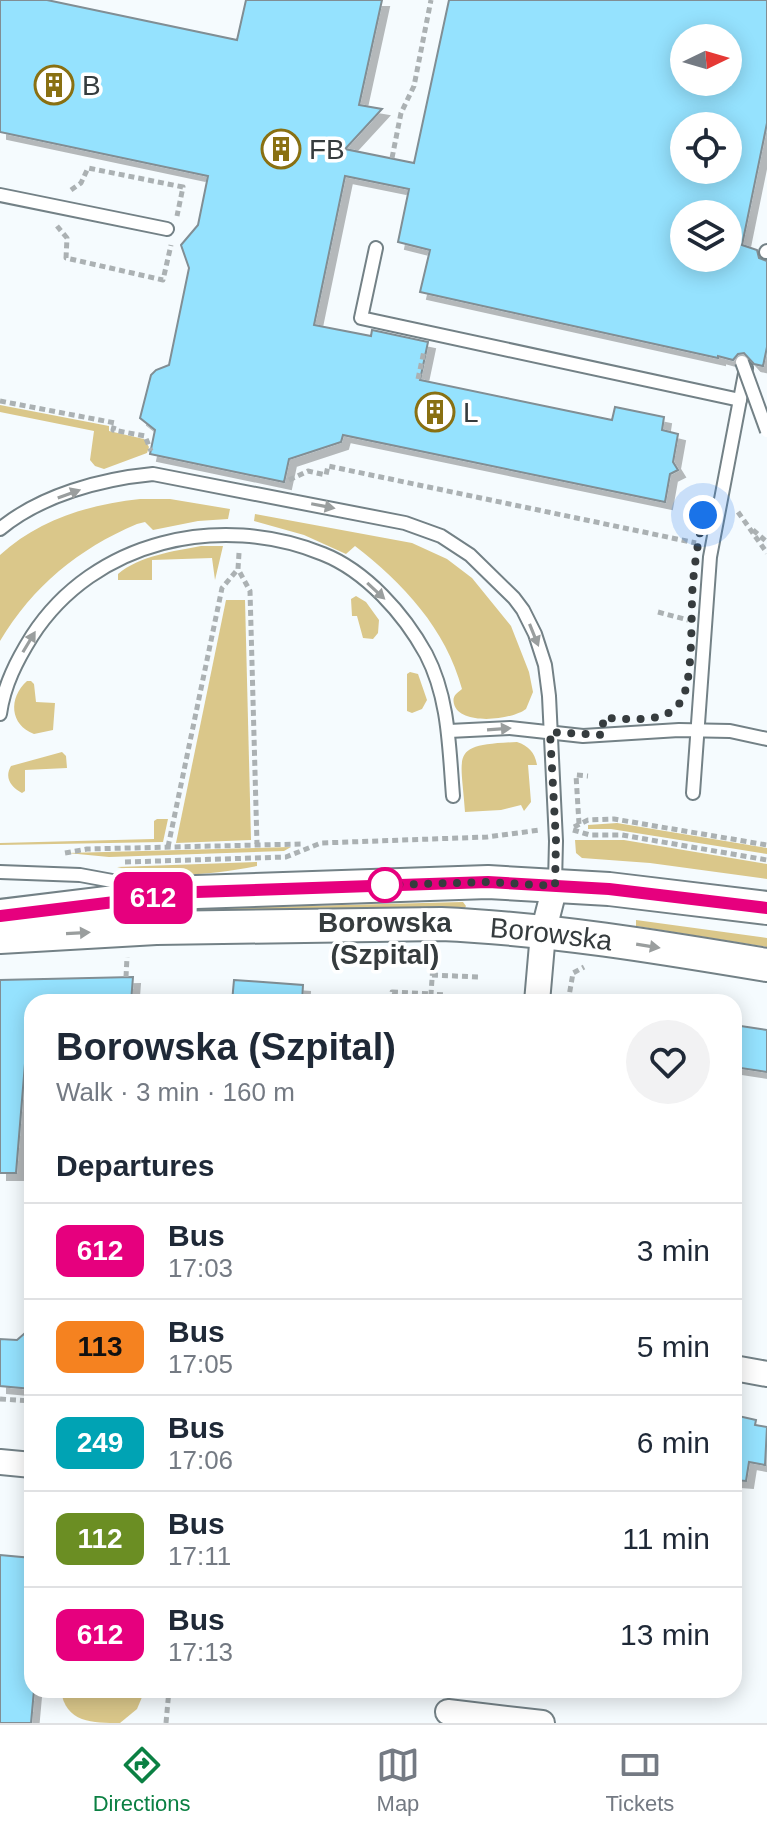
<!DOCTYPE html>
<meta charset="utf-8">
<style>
:root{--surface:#fff;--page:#f2f2f3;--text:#1f2937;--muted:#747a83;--line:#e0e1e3;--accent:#0b8043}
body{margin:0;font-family:Arial,sans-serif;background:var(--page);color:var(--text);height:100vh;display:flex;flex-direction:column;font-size:30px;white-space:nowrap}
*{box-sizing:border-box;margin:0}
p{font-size:26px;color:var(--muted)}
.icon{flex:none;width:44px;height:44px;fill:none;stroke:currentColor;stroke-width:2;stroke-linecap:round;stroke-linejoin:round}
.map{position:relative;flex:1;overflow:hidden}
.sheet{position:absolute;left:24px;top:994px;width:718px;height:704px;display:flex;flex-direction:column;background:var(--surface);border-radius:24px;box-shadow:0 4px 20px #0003}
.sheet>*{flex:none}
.badge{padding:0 16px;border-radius:12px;font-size:28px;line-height:52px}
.needle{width:52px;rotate:85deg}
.fabs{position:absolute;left:670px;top:24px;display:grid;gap:16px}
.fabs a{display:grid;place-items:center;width:72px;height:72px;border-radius:50%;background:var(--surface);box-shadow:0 4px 20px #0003;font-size:40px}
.you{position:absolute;width:40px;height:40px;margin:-20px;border:6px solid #fff;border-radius:50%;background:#1a73e8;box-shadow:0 0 0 12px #1a73e833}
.map>.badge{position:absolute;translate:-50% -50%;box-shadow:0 0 0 4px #fff}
h2{padding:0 32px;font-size:30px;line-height:72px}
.round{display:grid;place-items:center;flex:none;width:84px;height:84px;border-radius:42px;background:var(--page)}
.headline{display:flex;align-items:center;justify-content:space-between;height:136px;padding:0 32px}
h1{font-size:38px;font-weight:700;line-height:60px}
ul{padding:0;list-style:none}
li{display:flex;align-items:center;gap:24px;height:96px;padding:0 32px;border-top:2px solid var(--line)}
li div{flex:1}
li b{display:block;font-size:30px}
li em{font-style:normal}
li .badge{min-width:88px;font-weight:700;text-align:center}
.menu{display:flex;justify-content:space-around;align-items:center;height:112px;border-top:2px solid var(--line);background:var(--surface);font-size:22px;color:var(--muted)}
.menu a{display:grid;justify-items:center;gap:4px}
.menu .current{color:var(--accent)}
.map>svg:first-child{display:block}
</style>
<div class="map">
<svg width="767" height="1723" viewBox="0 0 767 1723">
<defs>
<filter id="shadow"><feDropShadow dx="7" dy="7" stdDeviation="0" flood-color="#0004"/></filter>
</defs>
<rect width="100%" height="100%" fill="#f5fbfe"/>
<g fill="#dac78a">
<polygon points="0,405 109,426 109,431 144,439 149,447 147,453 104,469 95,466 90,460 94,431 0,412"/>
<path d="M140,499H170L230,509L228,519L198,521L153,530L145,522L137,524C78,549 33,586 0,641V555C38,520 90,504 140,499Z"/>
<path d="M255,514L412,543L447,559L472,578L511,626L529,672L533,692L526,709C512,720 460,726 454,704C452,696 456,694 462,689C446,629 403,583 355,546L346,554L304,535L254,521Z"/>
<path d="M201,546H223L215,580L212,558L152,560V580H118V574C139,556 174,551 201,546Z"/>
<polygon points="356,596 366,602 379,620 378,633 373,639 363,638 357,616 352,616 351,599"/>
<polygon points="226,600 245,600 251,840 176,843"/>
<polygon points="410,672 418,674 427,700 422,709 412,713 407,711 407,674"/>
<path d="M27,681H31L34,684L36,702L55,703L53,730L34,734C10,725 8,698 27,681Z"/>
<path d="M517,742C529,746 535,753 537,765H528L531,802L524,811L521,805L501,810L465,812C461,752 449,745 517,742Z"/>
<path d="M62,752L66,756L67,768L25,770V791L22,793C11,787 4,778 11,766Z"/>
<polygon points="157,819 168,819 163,842 0,845 0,843 154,839 154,821"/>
<polygon points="617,823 767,848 767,854 611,829 588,829 588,825"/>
<polygon points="575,840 624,840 767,864 767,879 650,863 582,858 576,853"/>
<polygon points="291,847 284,851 109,857 67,853"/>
<path d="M257,862V866C213,875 160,879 117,867Z"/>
<polygon points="463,902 466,906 464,910 143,915 148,910"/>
<polygon points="636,920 767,938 767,947 636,926"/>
<path d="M61,1690H145L137,1709L120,1723C93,1723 65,1723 61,1690Z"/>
</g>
<g fill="#95e2fe" stroke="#818e94" stroke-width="2" fill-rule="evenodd" filter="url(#shadow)">
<path d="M0,0H47L237,40L246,0H382L359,105L382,109L345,149L414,163L449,0H767V123L742,245L757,250L759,258L767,261V347L763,366L754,364L744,353L738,354L733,360L718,356V358L420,292L430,250L398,242L409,189L345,176L314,325L371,336L372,330L428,342L420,380L612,420L615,407L664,417L662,430L678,434L673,462L678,470L670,474L665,502L343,435L341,442L289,459L284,482L150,454L155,430L140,418L151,375L156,370L169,365L189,268L181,245L198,225L208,176L0,132ZM684,38H728V82H684ZM684,126H728V170H684ZM684,214H728V258H684Z"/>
<polygon points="133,977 131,1002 32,1002 32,1028 28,1027 16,1173 0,1173 0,980"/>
<polygon points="234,980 303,985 302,1002 232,1002"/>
<polygon points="734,1025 767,1030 767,1072 734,1067"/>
<polygon points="32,1327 32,1389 0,1386 0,1339 17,1340"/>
<polygon points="734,1415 756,1420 755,1425 767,1427 765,1465 749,1462 746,1481 734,1480"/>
<polygon points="0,1555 32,1558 32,1690 34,1690 31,1723 0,1723"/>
</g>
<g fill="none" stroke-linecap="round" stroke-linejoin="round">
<g stroke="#738186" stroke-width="16">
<g id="lane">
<polyline points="0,195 167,229"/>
<polyline points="376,248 361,318 740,400"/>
<polyline points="766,252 767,251"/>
<path d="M0,529C41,495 101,479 153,474L405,523L441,536L470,555L514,598L523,610L535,634L545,665L549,696L556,841L555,883"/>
<path d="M0,714C4,685 17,660 32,636C94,540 220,512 323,554C366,571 404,614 426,654C449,698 449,747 453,796"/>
<polyline points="449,731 510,728 583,736 679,730 730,731 767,739"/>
<polyline points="693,793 710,557 746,368"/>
<polyline points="0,872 80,875 145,887"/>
</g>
</g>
<g stroke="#738186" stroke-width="28">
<g id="street">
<polyline points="537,1002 543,933 555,886"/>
<polyline points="734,1368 767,1374"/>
<polyline points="0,1462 32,1465"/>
<polyline points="448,1712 542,1723"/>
</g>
</g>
<g stroke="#738186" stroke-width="36">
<g id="secondary">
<polyline points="0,916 196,892 488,882 609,889 767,908"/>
<path id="s1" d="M0,937L156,928L441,924C551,929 659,947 767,965"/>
</g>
</g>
<g stroke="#abb1b3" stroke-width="5" stroke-dasharray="6 4" stroke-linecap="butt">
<polyline points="392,158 401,113 414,86 431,0"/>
<polyline points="71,190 81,183 88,168 183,187 177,216"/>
<polyline points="57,226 67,238 66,258 163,280 171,245"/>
<polyline points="418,379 424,351"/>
<polyline points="0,401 115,423 113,430 145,436 151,451"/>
<polyline points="289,480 308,471 326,475 328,466 696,543"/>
<polyline points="738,512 767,553"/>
<polyline points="753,530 767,542"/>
<polyline points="239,553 238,569 250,591 257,844"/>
<polyline points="658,612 688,620"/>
<polyline points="579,824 576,775 588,776"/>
<polyline points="574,827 588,820 614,819 767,845"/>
<polyline points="573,830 590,835 622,835 767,860"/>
<polyline points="168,847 222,588 238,569"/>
<polyline points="65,853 87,849 301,844"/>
<polyline points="125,862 286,857 321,843 487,837 540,830"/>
<polyline points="434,950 431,994 445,995 445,997"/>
<polyline points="432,975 478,977"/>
<polyline points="126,977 127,957"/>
<polyline points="391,1002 392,992 431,994"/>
<polyline points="568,1002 573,973 584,967"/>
<polyline points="0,1399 32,1401"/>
<polyline points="166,1723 169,1690"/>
</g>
<use href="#lane" stroke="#fff" stroke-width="12"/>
<use href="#street" stroke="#fff" stroke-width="24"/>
<use href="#secondary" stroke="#fff" stroke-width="32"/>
<g stroke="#738186" stroke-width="16" stroke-linecap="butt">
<polyline id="lane-bridge" points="742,362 767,431"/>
</g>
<use href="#lane-bridge" stroke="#fff" stroke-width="12"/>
</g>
<defs><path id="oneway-solid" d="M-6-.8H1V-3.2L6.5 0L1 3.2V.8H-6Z" transform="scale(2)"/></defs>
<g fill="#9a9e9e">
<use href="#oneway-solid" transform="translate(69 494) rotate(-20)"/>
<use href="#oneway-solid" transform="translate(323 506) rotate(11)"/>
<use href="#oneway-solid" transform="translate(376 591) rotate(43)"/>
<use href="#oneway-solid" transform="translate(534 635) rotate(68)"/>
<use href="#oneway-solid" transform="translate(29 642) rotate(-59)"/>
<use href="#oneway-solid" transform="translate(499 729) rotate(-4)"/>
<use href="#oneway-solid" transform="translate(78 933) rotate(-3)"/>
<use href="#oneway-solid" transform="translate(648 946) rotate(9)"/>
</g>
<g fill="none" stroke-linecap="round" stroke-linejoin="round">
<g stroke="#fff" stroke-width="18">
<polyline id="line" points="0,916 196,892 488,882 609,889 767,908"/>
</g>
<use href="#line" stroke="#e6007e" stroke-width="12"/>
<path stroke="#363c3e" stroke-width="8" stroke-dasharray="0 14.4" d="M385,885L488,882L555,886L556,841L550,732L603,735V718C627,718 663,725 679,704C695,685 690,610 693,582C695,560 699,538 703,515"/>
</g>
<defs>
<g id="building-ring" transform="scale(2)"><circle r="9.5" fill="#fff" stroke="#897012" stroke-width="1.5"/><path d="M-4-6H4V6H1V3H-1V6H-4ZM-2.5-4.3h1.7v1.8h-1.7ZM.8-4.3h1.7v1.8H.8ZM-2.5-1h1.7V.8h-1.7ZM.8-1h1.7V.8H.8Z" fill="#897012"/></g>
</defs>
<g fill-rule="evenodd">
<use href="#building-ring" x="54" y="85"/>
<use href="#building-ring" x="281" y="149"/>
<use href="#building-ring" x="435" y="412"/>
</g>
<circle fill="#fff" stroke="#e6007e" stroke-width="4" cx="385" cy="885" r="16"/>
<g text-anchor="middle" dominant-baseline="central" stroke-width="7" stroke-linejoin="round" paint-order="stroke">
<g font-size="28" fill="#363c3e" stroke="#fff" text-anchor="start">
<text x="82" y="85">B</text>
<text x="309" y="149">FB</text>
<text x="463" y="412">L</text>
</g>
<g font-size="28" font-weight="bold" fill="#363c3e" stroke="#fff">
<text x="385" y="922">Borowska<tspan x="385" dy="32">(Szpital)</tspan></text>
</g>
<g font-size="28" fill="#363c3e" stroke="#fff">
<text stroke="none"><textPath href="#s1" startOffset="552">Borowska</textPath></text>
</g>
</g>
</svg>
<div class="fabs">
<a><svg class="needle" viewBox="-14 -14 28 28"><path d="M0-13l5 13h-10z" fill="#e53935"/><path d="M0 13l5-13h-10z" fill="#747a83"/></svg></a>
<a><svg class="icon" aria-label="locate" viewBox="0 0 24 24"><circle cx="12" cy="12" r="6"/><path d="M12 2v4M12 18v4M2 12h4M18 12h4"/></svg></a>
<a><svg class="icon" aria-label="layers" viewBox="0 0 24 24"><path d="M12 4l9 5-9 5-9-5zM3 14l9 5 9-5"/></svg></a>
</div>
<div class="you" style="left:703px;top:515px"></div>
<b class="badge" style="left:153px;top:898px;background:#e6007e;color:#fff">612</b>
<section class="sheet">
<div class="headline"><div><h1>Borowska (Szpital)</h1><p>Walk · 3 min · 160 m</p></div><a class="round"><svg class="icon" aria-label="heart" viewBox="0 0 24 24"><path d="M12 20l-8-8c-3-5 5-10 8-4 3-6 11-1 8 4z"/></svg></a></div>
<h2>Departures</h2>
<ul>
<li><span class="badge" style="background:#e6007e;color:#fff">612</span><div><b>Bus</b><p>17:03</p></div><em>3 min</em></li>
<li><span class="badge" style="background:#f58220;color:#111">113</span><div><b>Bus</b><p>17:05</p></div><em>5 min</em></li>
<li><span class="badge" style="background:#00a3b4;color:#fff">249</span><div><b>Bus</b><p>17:06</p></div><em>6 min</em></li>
<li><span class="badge" style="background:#6b8e23;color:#fff">112</span><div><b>Bus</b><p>17:11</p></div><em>11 min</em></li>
<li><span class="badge" style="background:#e6007e;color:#fff">612</span><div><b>Bus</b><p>17:13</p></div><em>13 min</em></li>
</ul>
</section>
</div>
<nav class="menu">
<a class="current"><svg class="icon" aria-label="directions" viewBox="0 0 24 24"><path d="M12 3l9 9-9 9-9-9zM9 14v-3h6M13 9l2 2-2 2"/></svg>Directions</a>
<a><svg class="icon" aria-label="map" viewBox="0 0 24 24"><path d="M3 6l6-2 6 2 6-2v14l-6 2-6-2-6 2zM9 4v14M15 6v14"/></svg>Map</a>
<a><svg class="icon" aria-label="tickets" viewBox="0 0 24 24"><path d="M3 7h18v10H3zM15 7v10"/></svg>Tickets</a>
</nav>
